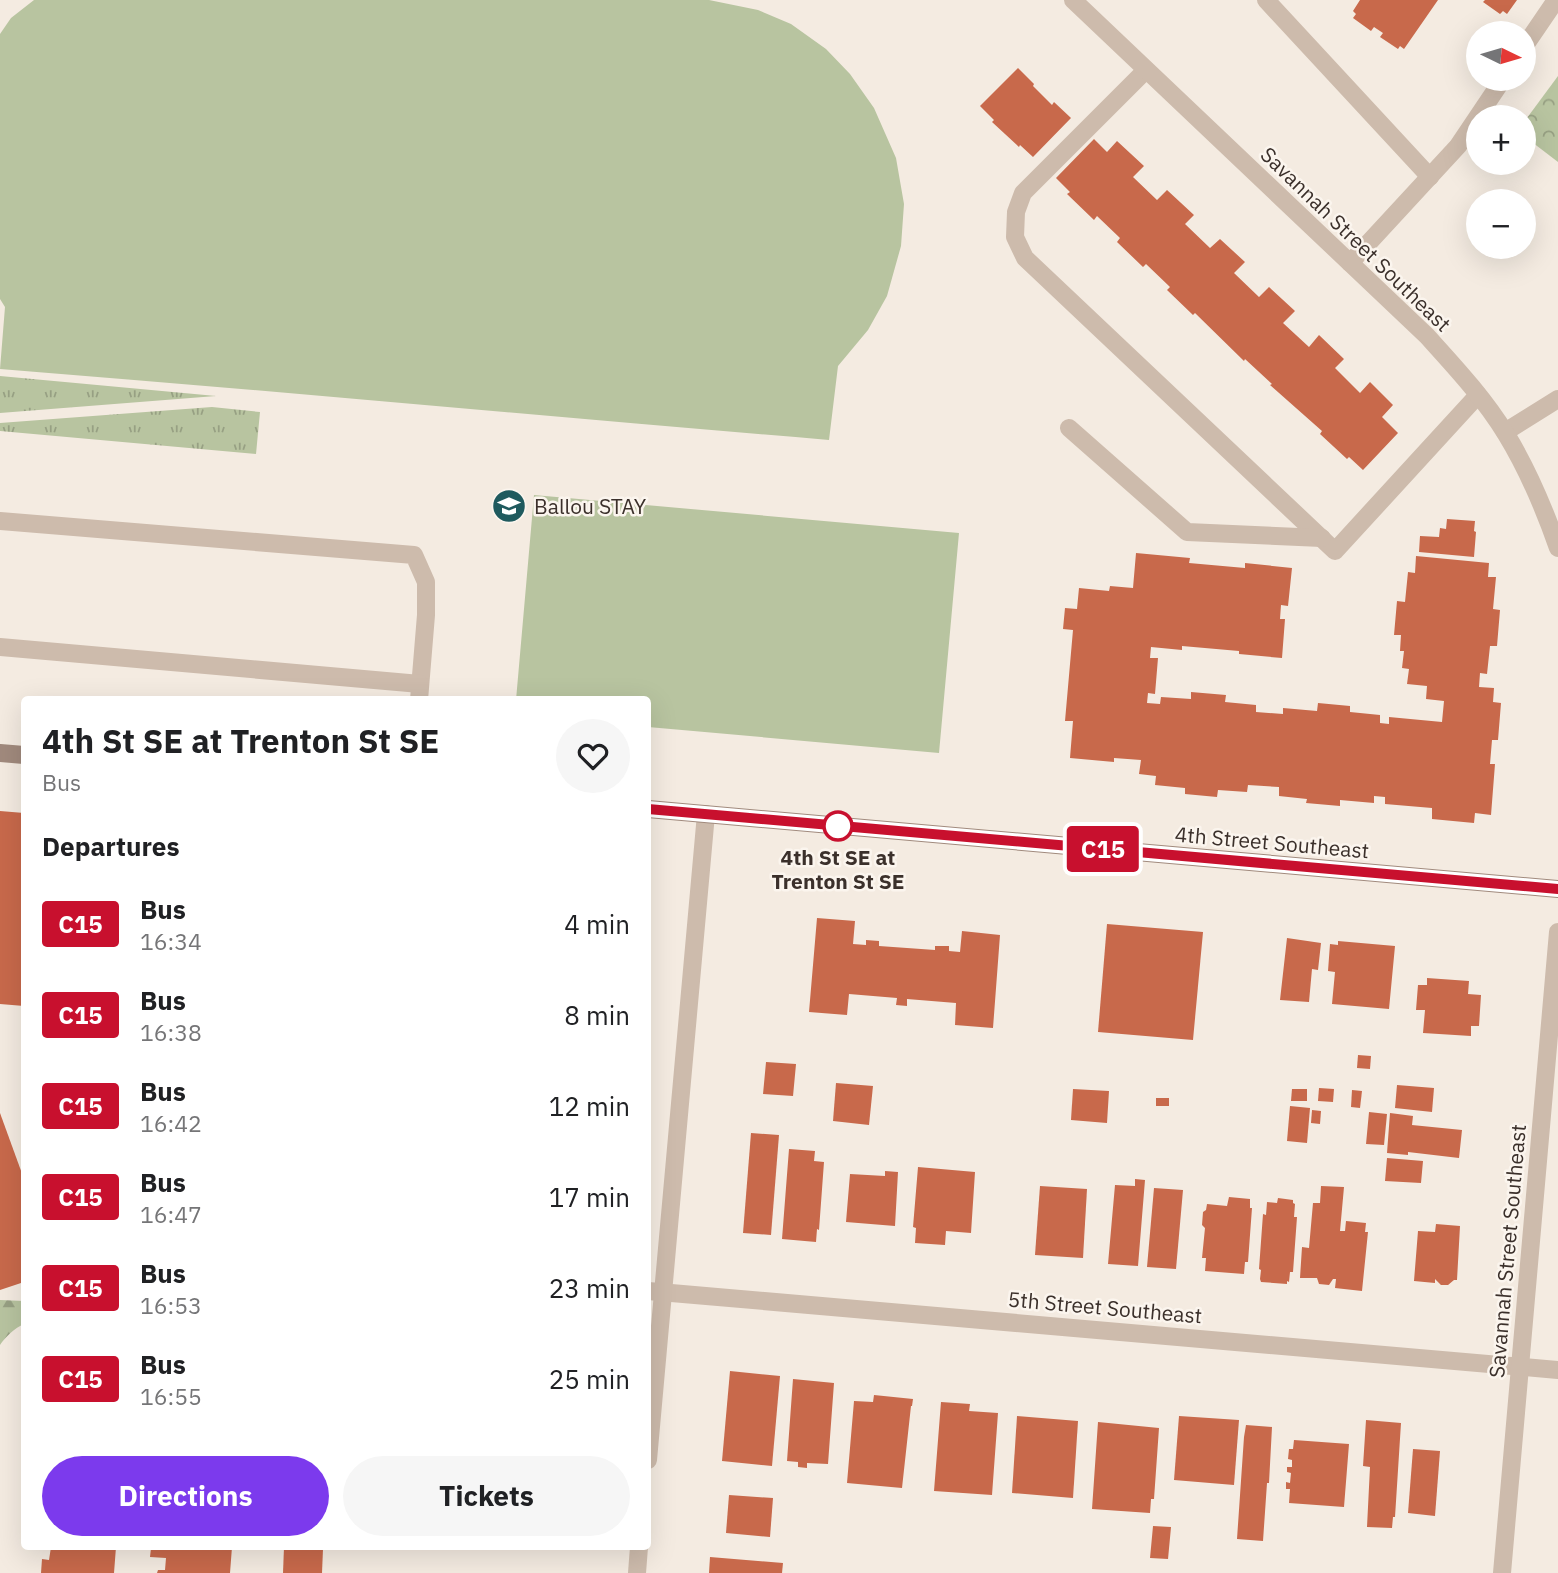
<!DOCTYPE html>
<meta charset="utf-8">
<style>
:root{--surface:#fff;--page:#f6f6f6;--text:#202124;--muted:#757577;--accent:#7c3aed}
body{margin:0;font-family:"IBM Plex Sans",sans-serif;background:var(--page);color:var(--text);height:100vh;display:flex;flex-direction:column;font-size:26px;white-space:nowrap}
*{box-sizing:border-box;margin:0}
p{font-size:23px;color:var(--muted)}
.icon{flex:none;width:38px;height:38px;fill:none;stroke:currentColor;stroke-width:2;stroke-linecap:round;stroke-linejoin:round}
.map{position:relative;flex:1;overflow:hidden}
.side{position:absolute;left:21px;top:696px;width:630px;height:854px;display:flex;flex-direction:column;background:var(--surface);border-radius:7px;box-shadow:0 7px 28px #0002}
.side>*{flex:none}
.badge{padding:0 14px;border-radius:5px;font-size:24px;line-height:46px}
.needle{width:46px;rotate:95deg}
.controls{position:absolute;left:1466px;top:21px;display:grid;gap:14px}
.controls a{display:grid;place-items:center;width:70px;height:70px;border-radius:50%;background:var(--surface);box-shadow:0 7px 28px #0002;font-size:35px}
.map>.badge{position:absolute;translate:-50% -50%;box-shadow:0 0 0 4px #fff}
h2{padding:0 21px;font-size:26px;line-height:63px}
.round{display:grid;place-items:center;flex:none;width:74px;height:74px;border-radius:37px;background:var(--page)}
.headline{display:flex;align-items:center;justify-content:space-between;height:119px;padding:0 21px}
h1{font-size:33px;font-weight:700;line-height:52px}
.action{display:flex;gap:14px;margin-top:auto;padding:14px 21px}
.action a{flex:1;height:80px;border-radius:42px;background:var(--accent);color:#fff;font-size:28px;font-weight:700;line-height:80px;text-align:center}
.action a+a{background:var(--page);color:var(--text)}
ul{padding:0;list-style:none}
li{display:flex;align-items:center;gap:21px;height:91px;padding:0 21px}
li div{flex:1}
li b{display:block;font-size:26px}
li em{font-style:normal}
li .badge{min-width:77px;font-weight:700;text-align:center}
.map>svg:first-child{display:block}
</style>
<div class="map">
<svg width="1558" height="1573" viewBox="0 0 1558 1573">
<defs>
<pattern id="grass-tufts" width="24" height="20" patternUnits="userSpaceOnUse" patternTransform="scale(1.75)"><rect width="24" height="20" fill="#b8c4a0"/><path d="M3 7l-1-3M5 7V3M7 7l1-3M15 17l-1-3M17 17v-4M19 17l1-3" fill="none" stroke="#97a083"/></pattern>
<pattern id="forest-firs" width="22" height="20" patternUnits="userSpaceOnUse" patternTransform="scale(1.75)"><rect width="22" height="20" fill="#b8c4a0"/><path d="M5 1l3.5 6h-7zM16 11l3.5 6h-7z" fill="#97a083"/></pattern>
<pattern id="park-crowns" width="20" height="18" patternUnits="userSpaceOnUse" patternTransform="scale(1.75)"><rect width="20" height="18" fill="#b8c4a0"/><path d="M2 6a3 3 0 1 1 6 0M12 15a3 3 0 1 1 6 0" fill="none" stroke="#97a083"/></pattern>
</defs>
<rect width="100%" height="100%" fill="#f4ebe1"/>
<g fill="url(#grass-tufts)">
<polygon points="0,376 216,396 0,413"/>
<polygon points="212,407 260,412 256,454 0,431 0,423"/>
</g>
<path fill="url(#forest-firs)" d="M0,1300L24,1301V1324C15,1328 5,1337 0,1345Z"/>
<polygon fill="url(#park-crowns)" points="1558,76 1558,162 1524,136 1524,122"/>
<g fill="#b8c4a0">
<path d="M34,0H709L758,10L791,24L826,49L850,74L874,108L896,158L904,204L901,246L887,296L868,330L838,366L829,440C553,417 277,391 0,369L5,307L0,299V34L11,18Z"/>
<polygon points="534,495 959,533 939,753 648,727 648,700 516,700"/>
</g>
<g fill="#c8694b">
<polygon points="1360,0 1438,0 1404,49 1400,46 1398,49 1380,37 1383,33 1374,27 1371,31 1353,18 1356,14 1353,11"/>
<polygon points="1485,0 1517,0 1507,14 1503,11 1500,14 1483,2"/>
<polygon points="1018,68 1034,84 1033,86 1052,105 1054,102 1071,118 1033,157 1020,145 1019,147 992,122 994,120 980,106"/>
<polygon points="1094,139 1107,152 1117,141 1144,166 1133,177 1157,200 1167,190 1194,215 1185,224 1210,248 1220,239 1245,262 1234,273 1259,297 1269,287 1295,311 1283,323 1309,347 1319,335 1344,359 1335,368 1360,393 1370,382 1393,405 1382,417 1398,433 1363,470 1349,457 1347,459 1320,434 1322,431 1270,385 1272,384 1245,359 1244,361 1195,313 1193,315 1167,290 1170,287 1146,264 1143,267 1117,242 1120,238 1097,216 1094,220 1067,194 1070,192 1056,178"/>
<polygon points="1447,519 1475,521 1474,531 1476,532 1474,557 1419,552 1420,536 1439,537 1440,528 1446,529"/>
<polygon points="1136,553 1190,558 1189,563 1245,568 1245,563 1292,568 1288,606 1281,605 1280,619 1285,619 1282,658 1239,654 1239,651 1182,646 1182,650 1151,647 1150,658 1158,658 1155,694 1148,693 1147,703 1160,704 1161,697 1191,699 1191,692 1226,695 1225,702 1256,705 1256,712 1283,714 1283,708 1317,711 1318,703 1350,706 1350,712 1380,715 1380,723 1389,724 1389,717 1442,722 1444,701 1426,699 1427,686 1407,684 1409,669 1402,668 1404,651 1400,651 1401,635 1394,635 1397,601 1405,602 1408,572 1415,573 1416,556 1489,563 1488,577 1496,577 1493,609 1500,610 1497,646 1490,646 1487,674 1480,673 1479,687 1494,688 1493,702 1501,703 1498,740 1492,740 1490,764 1495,764 1491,815 1475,813 1474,823 1432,819 1432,808 1385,804 1385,797 1374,796 1374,803 1340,800 1340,806 1306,803 1307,799 1279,796 1279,787 1248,785 1247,792 1218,790 1217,797 1185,794 1185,788 1155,785 1156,776 1139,774 1141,760 1114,758 1114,762 1070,758 1073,721 1065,721 1073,630 1063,629 1065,608 1077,609 1079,588 1109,591 1110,586 1133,588"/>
<polygon points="0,811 24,813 24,1006 0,1004"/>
<polygon points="817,918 855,921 853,944 866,945 866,940 879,941 879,946 935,950 935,946 949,946 949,951 960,952 962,931 1000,935 993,1028 955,1025 956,1003 907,999 907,1006 896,1005 897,998 849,994 847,1015 809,1012"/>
<polygon points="1107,924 1203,932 1193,1040 1098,1032"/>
<polygon points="1287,938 1321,943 1318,970 1312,969 1309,1002 1280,1000"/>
<polygon points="1338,941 1395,946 1389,1009 1332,1004 1335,972 1328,971 1330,944 1338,945"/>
<polygon points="1427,978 1469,981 1468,994 1481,995 1479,1026 1471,1026 1471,1036 1423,1033 1425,1010 1416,1010 1418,985 1427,985"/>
<polygon points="1358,1055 1371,1056 1370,1069 1357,1068"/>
<polygon points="766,1062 796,1064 793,1096 763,1094"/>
<polygon points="836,1083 873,1086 869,1125 833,1121"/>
<polygon points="1397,1085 1434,1088 1432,1112 1395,1108"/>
<polygon points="1319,1088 1334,1089 1333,1102 1318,1101"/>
<polygon points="1073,1089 1109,1091 1107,1123 1071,1120"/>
<polygon points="1292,1089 1307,1089 1307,1101 1291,1101"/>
<polygon points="1352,1090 1362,1091 1360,1108 1351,1107"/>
<rect x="1156" y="1098" width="13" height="8"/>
<polygon points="1290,1106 1310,1108 1307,1143 1287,1141"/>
<polygon points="1312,1110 1321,1111 1320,1124 1311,1123"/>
<polygon points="1369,1112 1387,1114 1384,1145 1366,1144"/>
<polygon points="0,1113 24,1179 24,1282 0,1290"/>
<polygon points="1390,1113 1413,1116 1412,1125 1462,1130 1459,1158 1408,1152 1408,1155 1387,1153"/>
<polygon points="751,1133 779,1135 771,1235 743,1233"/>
<polygon points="789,1149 815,1151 814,1161 824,1162 819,1230 817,1229 816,1242 782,1239"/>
<polygon points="1387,1158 1423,1161 1421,1183 1385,1181"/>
<polygon points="918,1167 975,1172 971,1233 946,1231 945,1245 915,1243 916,1228 913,1227"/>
<polygon points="885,1171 898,1172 895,1226 846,1222 850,1174 885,1176"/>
<polygon points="1135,1179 1145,1180 1138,1266 1108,1264 1115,1185 1135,1186"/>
<polygon points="1040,1186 1087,1189 1083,1258 1035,1255"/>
<polygon points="1321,1186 1344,1187 1340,1231 1345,1231 1346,1221 1366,1223 1365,1232 1368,1232 1362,1291 1335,1288 1336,1279 1333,1279 1329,1285 1319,1284 1317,1278 1300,1278 1302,1247 1309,1248 1313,1203 1320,1203"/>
<polygon points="1154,1188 1183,1190 1176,1269 1147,1267"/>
<polygon points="1229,1197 1250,1199 1250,1208 1252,1208 1248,1262 1245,1262 1244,1274 1205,1271 1206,1258 1202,1258 1205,1228 1202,1225 1203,1212 1206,1210 1207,1204 1227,1206"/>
<polygon points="1278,1198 1293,1200 1293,1203 1295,1204 1294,1217 1297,1217 1293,1272 1290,1272 1289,1282 1287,1281 1287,1284 1261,1282 1260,1279 1261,1270 1259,1269 1263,1214 1266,1215 1267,1202 1277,1203"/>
<polygon points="1436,1224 1460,1226 1457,1280 1454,1280 1448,1285 1441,1285 1435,1279 1435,1283 1414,1281 1418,1231 1435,1232"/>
<polygon points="730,1371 780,1376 772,1466 722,1461"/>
<polygon points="793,1379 834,1383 828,1464 807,1463 807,1468 798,1467 798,1462 787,1461"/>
<polygon points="874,1395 913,1399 912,1406 911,1406 902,1488 847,1483 854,1401 873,1402"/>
<polygon points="941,1402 970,1404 969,1411 998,1413 992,1495 934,1491"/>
<polygon points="1017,1416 1078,1421 1073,1498 1012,1493"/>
<polygon points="1179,1416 1239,1420 1234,1485 1174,1480"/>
<polygon points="1366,1420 1401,1423 1395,1517 1393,1517 1392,1528 1367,1527 1370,1467 1363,1466"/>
<polygon points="1098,1422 1159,1428 1154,1499 1151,1499 1150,1513 1092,1509"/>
<polygon points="1246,1425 1272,1427 1269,1483 1267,1483 1263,1541 1237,1539 1244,1437"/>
<polygon points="1294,1440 1349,1444 1344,1507 1289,1503 1290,1489 1286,1489 1286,1482 1290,1483 1291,1473 1287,1472 1287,1467 1292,1467 1292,1460 1288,1459 1289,1449 1293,1449"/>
<polygon points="1413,1449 1440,1451 1435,1516 1408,1513"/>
<polygon points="729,1495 773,1498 770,1537 726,1533"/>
<polygon points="1153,1526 1171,1527 1168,1559 1150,1558"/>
<polygon points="51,1547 116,1547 114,1573 41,1573 42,1559 49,1560"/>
<polygon points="167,1547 232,1547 230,1573 157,1573 158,1570 165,1570 166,1558 150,1557 151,1548 166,1549"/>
<polygon points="284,1547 323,1549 322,1573 283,1573"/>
<polygon points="710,1557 783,1563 782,1573 709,1573"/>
</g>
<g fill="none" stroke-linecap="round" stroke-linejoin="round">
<g stroke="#cdbbac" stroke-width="18">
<polyline points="1266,0 1430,177"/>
<polyline points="1524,47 1556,0"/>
<polyline points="1146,70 1023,193 1016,212 1015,237 1025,258 1335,551 1478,395"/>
<polyline points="1350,263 1458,146 1503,79"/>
<polyline points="1069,428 1187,532 1322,538"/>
<polyline points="1505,432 1558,399"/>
<polyline points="0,521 414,555 426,582 426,615 419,700"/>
<polyline points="0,647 420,684"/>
</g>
<g stroke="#cdbbac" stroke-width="18">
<path d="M1073,0L1427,336C1455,367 1484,398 1506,434C1528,470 1544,508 1558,548"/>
<polyline points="648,1291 1558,1370"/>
<polyline points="648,1460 706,814"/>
<polyline points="637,1573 639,1547"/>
<polyline points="1502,1573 1558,932"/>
</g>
<g stroke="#a18a7d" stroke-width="18">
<polyline points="0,753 24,755"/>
<polyline points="648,809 1558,889"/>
</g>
</g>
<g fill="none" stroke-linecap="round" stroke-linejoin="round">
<g stroke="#fff" stroke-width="16">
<polyline id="line" points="648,809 1558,889"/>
</g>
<use href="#line" stroke="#c8102e" stroke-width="10"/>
</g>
<defs>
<g id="school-disc" transform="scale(1.75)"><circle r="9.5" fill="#1f5a5e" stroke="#fbf5ee"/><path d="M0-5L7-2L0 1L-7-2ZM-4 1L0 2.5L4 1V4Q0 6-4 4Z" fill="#fff"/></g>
</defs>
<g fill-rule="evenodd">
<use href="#school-disc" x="509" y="506"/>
</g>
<circle fill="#fff" stroke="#c8102e" stroke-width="3.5" cx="838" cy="826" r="14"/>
<g text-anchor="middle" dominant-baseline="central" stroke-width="5" stroke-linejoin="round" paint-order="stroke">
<g font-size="21" fill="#3b302b" stroke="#fbf5ee">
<text transform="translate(1356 239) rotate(44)">Savannah Street Southeast</text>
<text transform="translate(1272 842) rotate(5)">4th Street Southeast</text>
<text transform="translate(1507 1251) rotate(-85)">Savannah Street Southeast</text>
<text transform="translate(1105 1307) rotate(5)">5th Street Southeast</text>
</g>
<g font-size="21" fill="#3b302b" stroke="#fbf5ee" text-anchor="start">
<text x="534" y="506">Ballou STAY</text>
</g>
<g font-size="21" font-weight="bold" fill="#3b302b" stroke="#fbf5ee">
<text x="838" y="857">4th St SE at<tspan x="838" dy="24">Trenton St SE</tspan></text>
</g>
</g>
</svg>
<div class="controls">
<a><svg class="needle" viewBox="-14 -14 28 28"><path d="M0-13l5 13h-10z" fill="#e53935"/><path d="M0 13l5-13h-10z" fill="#757577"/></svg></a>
<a>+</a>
<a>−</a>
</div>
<b class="badge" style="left:1103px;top:849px;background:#c8102e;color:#fff">C15</b>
<section class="side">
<div class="headline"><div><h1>4th St SE at Trenton St SE</h1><p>Bus</p></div><a class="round"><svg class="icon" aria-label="heart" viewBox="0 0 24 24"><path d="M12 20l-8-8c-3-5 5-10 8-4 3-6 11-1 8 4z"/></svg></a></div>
<h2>Departures</h2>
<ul>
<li><span class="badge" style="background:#c8102e;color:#fff">C15</span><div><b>Bus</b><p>16:34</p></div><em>4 min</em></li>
<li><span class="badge" style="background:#c8102e;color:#fff">C15</span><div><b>Bus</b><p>16:38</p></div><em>8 min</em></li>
<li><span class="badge" style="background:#c8102e;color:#fff">C15</span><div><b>Bus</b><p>16:42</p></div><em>12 min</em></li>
<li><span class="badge" style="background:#c8102e;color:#fff">C15</span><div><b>Bus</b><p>16:47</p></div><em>17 min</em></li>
<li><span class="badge" style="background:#c8102e;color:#fff">C15</span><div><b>Bus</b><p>16:53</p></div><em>23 min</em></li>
<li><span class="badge" style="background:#c8102e;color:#fff">C15</span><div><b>Bus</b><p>16:55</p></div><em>25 min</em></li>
</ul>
<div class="action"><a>Directions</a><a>Tickets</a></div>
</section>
</div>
